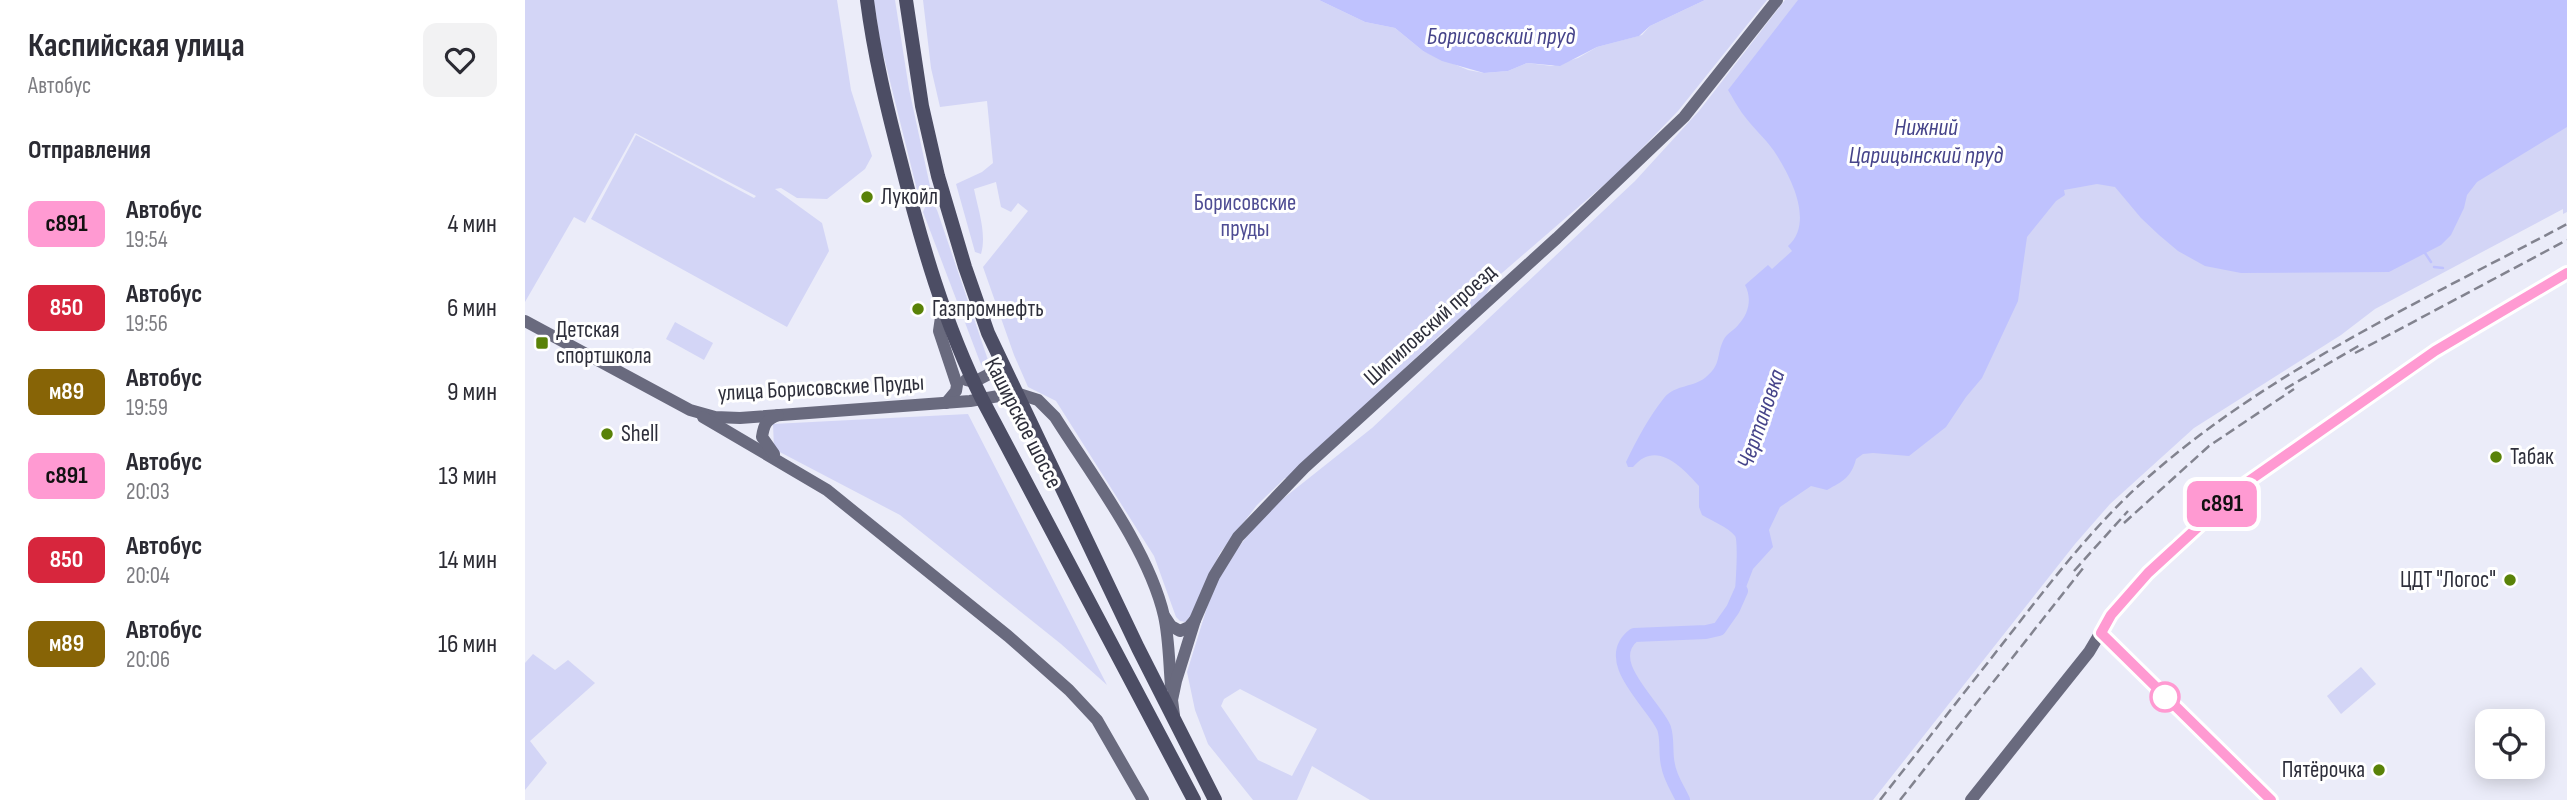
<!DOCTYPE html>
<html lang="ru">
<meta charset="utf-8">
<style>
:root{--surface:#fff;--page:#f2f2f3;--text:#2b2b33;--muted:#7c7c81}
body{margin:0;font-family:"Sofia Sans Condensed",sans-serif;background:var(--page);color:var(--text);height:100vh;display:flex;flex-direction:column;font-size:26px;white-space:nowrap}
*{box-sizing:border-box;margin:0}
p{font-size:23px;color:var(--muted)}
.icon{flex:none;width:38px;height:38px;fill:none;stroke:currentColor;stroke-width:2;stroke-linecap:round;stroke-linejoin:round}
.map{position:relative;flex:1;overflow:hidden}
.drawer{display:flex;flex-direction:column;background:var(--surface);width:525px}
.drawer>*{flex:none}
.badge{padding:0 14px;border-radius:10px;font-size:24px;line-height:46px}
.tools{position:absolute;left:1950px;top:709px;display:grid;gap:14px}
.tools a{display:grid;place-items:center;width:70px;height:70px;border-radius:14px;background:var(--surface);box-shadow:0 4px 18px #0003;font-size:35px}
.map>.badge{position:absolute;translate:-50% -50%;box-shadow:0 0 0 4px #fff}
h2{padding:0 28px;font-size:26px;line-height:63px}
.round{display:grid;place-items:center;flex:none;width:74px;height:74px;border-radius:14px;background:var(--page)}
.summary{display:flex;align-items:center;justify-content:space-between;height:119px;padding:0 28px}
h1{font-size:33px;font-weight:700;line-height:52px}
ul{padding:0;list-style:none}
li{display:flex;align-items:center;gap:21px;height:84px;padding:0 28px}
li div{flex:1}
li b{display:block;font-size:26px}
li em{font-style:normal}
li .badge{min-width:77px;font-weight:700;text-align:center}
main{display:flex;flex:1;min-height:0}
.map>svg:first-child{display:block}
</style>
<main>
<section class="drawer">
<div class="summary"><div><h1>Каспийская улица</h1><p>Автобус</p></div><a class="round"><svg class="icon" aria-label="heart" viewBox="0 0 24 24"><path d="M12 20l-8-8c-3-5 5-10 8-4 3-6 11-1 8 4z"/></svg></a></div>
<h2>Отправления</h2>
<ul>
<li><span class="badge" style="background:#ff9ad2;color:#111">с891</span><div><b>Автобус</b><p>19:54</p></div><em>4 мин</em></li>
<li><span class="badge" style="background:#d7263d;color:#fff">850</span><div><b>Автобус</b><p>19:56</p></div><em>6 мин</em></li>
<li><span class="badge" style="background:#876406;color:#fff">м89</span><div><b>Автобус</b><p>19:59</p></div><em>9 мин</em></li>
<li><span class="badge" style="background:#ff9ad2;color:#111">с891</span><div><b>Автобус</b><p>20:03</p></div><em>13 мин</em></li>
<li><span class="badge" style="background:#d7263d;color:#fff">850</span><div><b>Автобус</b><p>20:04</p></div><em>14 мин</em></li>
<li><span class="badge" style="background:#876406;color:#fff">м89</span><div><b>Автобус</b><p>20:06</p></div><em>16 мин</em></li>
</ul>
</section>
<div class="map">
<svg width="2042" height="800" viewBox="0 0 2042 800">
<rect width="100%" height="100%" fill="#ebecf9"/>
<g fill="#d3d5f6" fill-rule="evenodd">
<polygon points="0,0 312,0 326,90 347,156 340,169 302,199 272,198 256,188 250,189 297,223 304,251 262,327 66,219 111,135 229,198 231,196 110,133 60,223 49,217 0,302"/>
<polygon points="349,0 370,0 384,89 405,186 392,190 355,41"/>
<path d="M398,0H794L840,22L870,28L898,51L943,70L959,73L983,71L1002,63L1027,66L1053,58L1072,47L1117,35L1125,26L1180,0H1242L1153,111L1095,171L970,279L957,301L919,331L764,478H760L732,505L695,553L665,617L660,622L655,621L651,617L629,556L531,401L503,387L489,355L458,267L503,211L493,203L486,212L476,207L471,182L449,189C453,209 462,234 456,254L450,252L431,184L457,172L468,163L462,101L415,107L406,68Z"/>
<path d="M1260,0H2042V212L2038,214V209L1850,309L1816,335L1669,428L1585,504L1550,544L1348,800H845L787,766L772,800H728L683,744L670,710L662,672L688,588L706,557L740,513L847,428L1110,181L1174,111ZM715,689L792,729L767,776L733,760L696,706L699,699Z"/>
<polygon points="404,204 409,205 412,210 463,360 460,366 457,366 455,362 398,212 400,207"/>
<polygon points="150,322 188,343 179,360 141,339"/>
<polygon points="443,414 582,685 536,644 375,515 249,449 248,424"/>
<polygon points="8,654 30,670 43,660 70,683 5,741 22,763 0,790 0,663"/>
<polygon points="1836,667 1851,684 1816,714 1802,696"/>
</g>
<g fill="#bfc2fe">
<polygon points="794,0 1180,0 1125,26 1114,36 1072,47 1035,66 1002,63 983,71 959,73 917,61 898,51 870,28 840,22"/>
<path d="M1273,0H2042V127L1952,182L1942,195L1939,208L1926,235L1916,245L1864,272L1716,273L1680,266L1653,251L1634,235L1616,218L1590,187L1572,184L1539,190L1540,195L1531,201L1502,237L1493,301L1457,378L1441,397L1421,427L1384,456L1348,453L1338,454L1331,459C1326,478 1318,481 1302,490L1286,486L1255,507L1244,530L1248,547L1228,569L1220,590L1208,609C1210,599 1214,541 1210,536C1203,527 1187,521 1177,515L1174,507V486C1157,467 1131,439 1108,467H1103L1101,462C1112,439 1124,417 1139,398C1151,384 1168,388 1181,377C1197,364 1191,354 1199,339C1202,333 1210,330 1214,324C1224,313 1227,298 1220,285L1243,265L1247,269L1267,251L1263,246C1290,222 1265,175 1249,151C1240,138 1227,127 1217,113C1212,106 1208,98 1203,90Z"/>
</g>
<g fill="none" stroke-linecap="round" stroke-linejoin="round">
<g stroke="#bfc2fe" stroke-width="2.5">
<polyline points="1900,253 1906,262"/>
<polyline points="1909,267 1918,268"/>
</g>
<path stroke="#bfc2fe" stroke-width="14" d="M1158,800C1153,789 1145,778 1143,765C1140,753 1143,740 1139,728C1129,704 1075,661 1109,635L1181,632L1194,629L1208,609L1216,591"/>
<g stroke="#9394a2" stroke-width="9">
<path d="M388,204C394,189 407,189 418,199"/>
<polyline points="1576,633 1746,800"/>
</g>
<g stroke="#696a7e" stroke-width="12">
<polyline points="418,304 414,331 432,385 431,391 421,403"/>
<path d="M0,321L165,410L190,417L215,418L445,401L491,393L513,400L530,417C566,474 624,550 639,616C644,638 644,663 646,686"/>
<polyline points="441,380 449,382 468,372 474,357"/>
<polyline points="178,417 302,490 483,636 544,690 572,720 618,800"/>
<path d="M249,454L237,437C239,424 241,420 253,415"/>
<polyline points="640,617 646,626 655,631 664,627 670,620"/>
<polyline points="649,715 647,700 651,681 670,620 689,576 713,537 779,468 1032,238 1159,117 1252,0"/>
<polyline points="1446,800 1564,652 1586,615 1611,586 1651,545 1721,483 1910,351 2042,273"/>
</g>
<g stroke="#4c4d64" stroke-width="14">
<path d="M342,0C349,55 362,108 376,162C396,242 420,325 457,399L669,800"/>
<polyline points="381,0 397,106 413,176 440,267 463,333 613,648 690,800"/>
</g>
<g stroke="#82838f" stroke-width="2.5" stroke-dasharray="10 5" stroke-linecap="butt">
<polyline points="1830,353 2042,240"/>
<polyline points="1760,389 1835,345"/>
<polyline points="1599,523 1684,446 1769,389"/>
<polyline points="1549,571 1603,511"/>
<path d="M1355,800C1399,744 1442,689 1486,633C1525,583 1564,532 1610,489C1735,374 1894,303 2042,224"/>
<polyline points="1375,800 1559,567"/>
</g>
</g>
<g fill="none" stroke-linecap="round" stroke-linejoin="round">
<g stroke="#fff" stroke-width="16">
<polyline id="line" points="1746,800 1576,633 1586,615 1623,573 1721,483 1910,351 2042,273"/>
</g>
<use href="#line" stroke="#ff9ad2" stroke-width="10"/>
</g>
<g fill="#598208" stroke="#fff" stroke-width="2.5">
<circle cx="342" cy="197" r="7"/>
<circle cx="393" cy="309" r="7"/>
<rect x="10" y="336" width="14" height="14" rx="3.5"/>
<circle cx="82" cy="434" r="7"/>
<circle cx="1971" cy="457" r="7"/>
<circle cx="1985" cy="580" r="7"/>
<circle cx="1854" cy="770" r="7"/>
</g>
<circle fill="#fff" stroke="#ff9ad2" stroke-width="3.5" cx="1640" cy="697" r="14"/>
<g text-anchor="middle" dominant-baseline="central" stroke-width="6" stroke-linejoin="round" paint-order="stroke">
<g font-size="23" fill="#2e2f3b" stroke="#fff" text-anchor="start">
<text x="356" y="197">Лукойл</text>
<text x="407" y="309">Газпромнефть</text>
<text x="31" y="330">Детская<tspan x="31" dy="26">спортшкола</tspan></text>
<text x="96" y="434">Shell</text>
<text x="1985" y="457">Табак</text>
<text x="1971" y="580" text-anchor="end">ЦДТ "Логос"</text>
<text x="1840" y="770" text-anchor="end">Пятёрочка</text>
</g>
<g font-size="23" fill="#4e4c93" stroke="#fff">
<text x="720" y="203">Борисовские<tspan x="720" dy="26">пруды</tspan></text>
</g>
<g font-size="23" fill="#2e2f3b" stroke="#fff">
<text transform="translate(905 325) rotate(-42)">Шипиловский проезд</text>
<text transform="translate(296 388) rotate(-3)">улица Борисовские Пруды</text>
<text transform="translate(498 423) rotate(63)">Каширское шоссе</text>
</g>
<g font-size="24" font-style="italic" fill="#46448a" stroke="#fff">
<text x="976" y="36">Борисовский пруд</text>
<text x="1401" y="127">Нижний<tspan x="1401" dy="28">Царицынский пруд</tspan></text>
<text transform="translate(1236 419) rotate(-71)">Чертановка</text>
</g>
</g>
</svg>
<div class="tools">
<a><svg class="icon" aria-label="locate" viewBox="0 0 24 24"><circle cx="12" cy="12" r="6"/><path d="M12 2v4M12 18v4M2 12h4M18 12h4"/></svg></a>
</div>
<b class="badge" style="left:1697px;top:504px;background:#ff9ad2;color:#111">с891</b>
</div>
</main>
